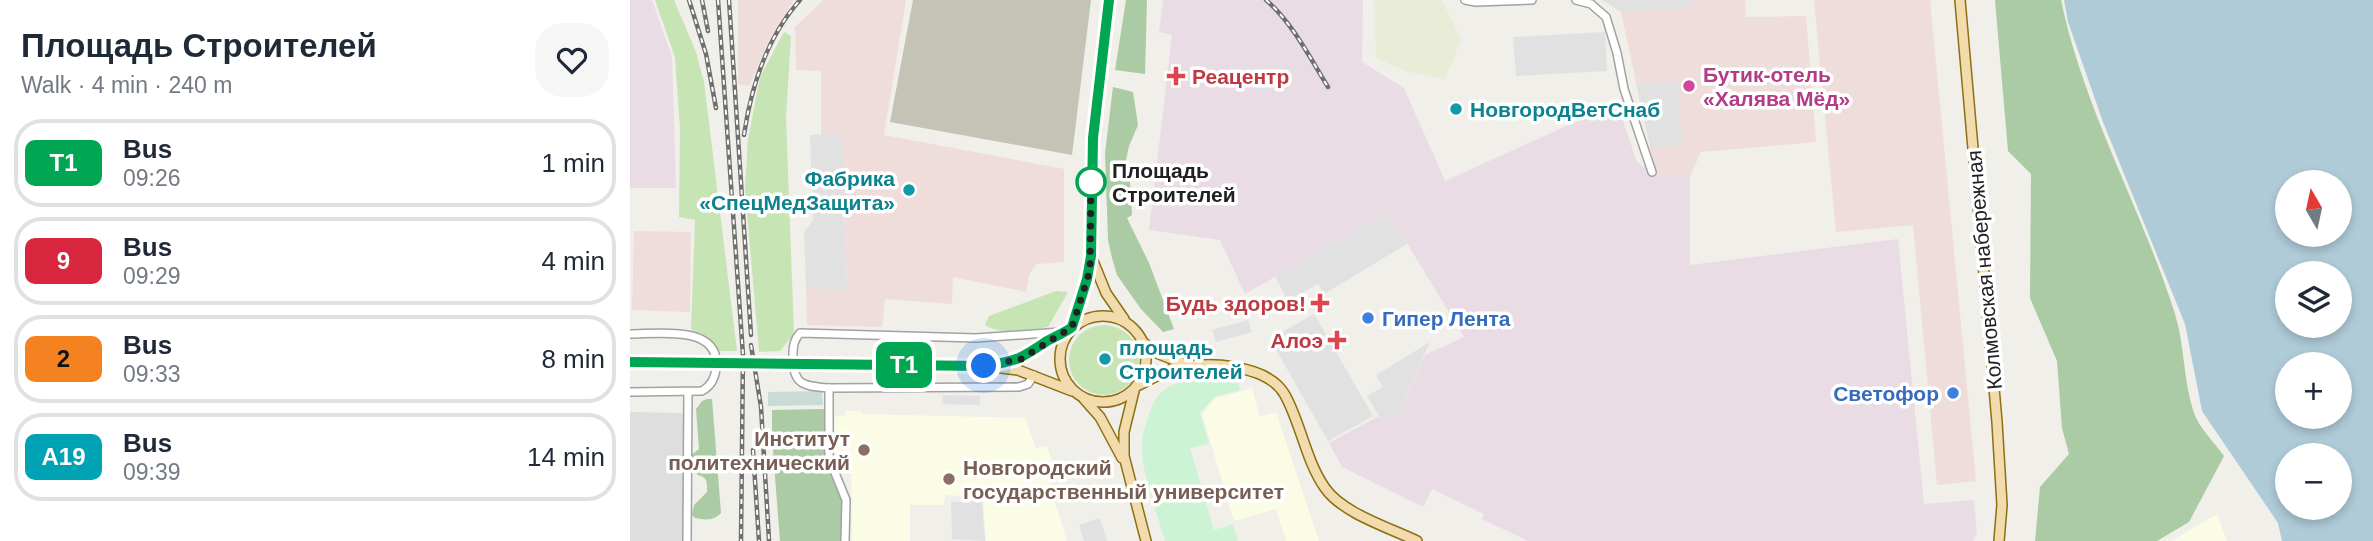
<!DOCTYPE html>
<meta charset="utf-8">
<style>
:root{--surface:#fff;--page:#f6f6f7;--text:#1f2937;--muted:#747a83;--line:#e0e1e3}
body{margin:0;font-family:Arial,sans-serif;background:var(--page);color:var(--text);height:100vh;display:flex;flex-direction:column;font-size:26px;white-space:nowrap}
*{box-sizing:border-box;margin:0}
p{font-size:23px;color:var(--muted)}
.icon{flex:none;width:38px;height:38px;fill:none;stroke:currentColor;stroke-width:2;stroke-linecap:round;stroke-linejoin:round}
.map{position:relative;flex:1;overflow:hidden}
.sheet{display:flex;flex-direction:column;background:var(--surface);width:630px}
.sheet>*{flex:none}
.badge{padding:0 14px;border-radius:10px;font-size:24px;line-height:46px}
.needle{width:46px;rotate:351deg}
.tools{position:absolute;left:1645px;top:170px;display:grid;gap:14px}
.tools a{display:grid;place-items:center;width:77px;height:77px;border-radius:50%;background:var(--surface);box-shadow:0 4px 10px #0003;font-size:35px}
.you{position:absolute;width:35px;height:35px;margin:-18px;border:5px solid #fff;border-radius:50%;background:#1a73e8;box-shadow:0 0 0 10px #1a73e833}
.map>.badge{position:absolute;translate:-50% -50%;box-shadow:0 0 0 4px #fff}
.round{display:grid;place-items:center;flex:none;width:74px;height:74px;border-radius:28px;background:var(--page)}
.summary{display:flex;align-items:center;justify-content:space-between;height:119px;padding:0 21px}
h1{font-size:33px;font-weight:800;line-height:52px}
ul{padding:0;list-style:none}
li{display:flex;align-items:center;gap:21px;height:88px;margin:0 14px 10px;padding:0 7px;border:4px solid var(--line);border-radius:28px}
li div{flex:1}
li b{display:block;font-size:26px}
li em{font-style:normal}
li .badge{min-width:77px;font-weight:700;text-align:center}
main{display:flex;flex:1;min-height:0}
.map>svg:first-child{display:block}
</style>
<main>
<section class="sheet">
<div class="summary"><div><h1>Площадь Строителей</h1><p>Walk · 4 min · 240 m</p></div><a class="round"><svg class="icon" aria-label="heart" viewBox="0 0 24 24"><path d="M12 20l-8-8c-3-5 5-10 8-4 3-6 11-1 8 4z"/></svg></a></div>
<ul>
<li><span class="badge" style="background:#00a651;color:#fff">Т1</span><div><b>Bus</b><p>09:26</p></div><em>1 min</em></li>
<li><span class="badge" style="background:#d7263d;color:#fff">9</span><div><b>Bus</b><p>09:29</p></div><em>4 min</em></li>
<li><span class="badge" style="background:#f58220;color:#111">2</span><div><b>Bus</b><p>09:33</p></div><em>8 min</em></li>
<li><span class="badge" style="background:#00a3b4;color:#fff">A19</span><div><b>Bus</b><p>09:39</p></div><em>14 min</em></li>
</ul>
</section>
<div class="map">
<svg width="1743" height="541" viewBox="0 0 1743 541">
<rect width="100%" height="100%" fill="#f0efe9"/>
<polygon fill="#dfdede" points="0,412 53,413 53,541 0,541"/>
<g fill="#efdddb">
<polygon points="108,0 164,0 140,38 119,86 108,84"/>
<polygon points="193,0 276,0 254,135 434,169 434,262 406,264 399,275 396,292 323,277 322,304 255,299 252,327 177,325 176,288 217,289 212,135 191,135 191,71 166,70 165,27"/>
<polygon points="972,0 1115,0 1116,17 1176,16 1186,142 1071,152 1060,176 1026,176 991,12"/>
<polygon points="1184,0 1300,0 1346,481 1307,485 1283,225 1206,232"/>
<polygon points="4,231 61,232 60,312 2,310"/>
</g>
<g fill="#e9dce5">
<polygon points="0,0 22,0 42,57 46,188 0,188"/>
<polygon points="533,0 733,0 732,62 774,88 815,181 987,103 1007,162 1026,176 1060,176 1060,265 1268,239 1294,504 1344,500 1347,533 1343,541 898,541 852,519 854,514 802,489 793,507 712,467 699,443 749,416 764,423 795,355 834,337 758,212 615,294 590,240 519,230 542,35 529,32"/>
</g>
<g fill="#fafce6">
<polygon points="622,388 630,417 646,412 689,541 656,541 646,509 604,521 572,414 584,399"/>
<polygon points="215,411 231,411 231,414 395,418 406,448 417,446 423,465 414,468 437,541 356,541 353,500 350,497 315,495 314,505 280,505 280,541 222,541 221,461 205,452 205,416 215,416"/>
<polygon points="1587,514 1597,541 1541,541"/>
</g>
<polygon fill="#c3c4b5" points="283,0 461,0 442,155 260,122"/>
<polygon fill="#e9ecd7" points="744,0 812,0 831,40 815,79 778,72 746,58"/>
<g fill="#c7e4b5">
<polygon points="25,0 44,0 66,52 74,82 107,351 89,351 76,336 61,330 65,220 49,217 50,128 45,57"/>
<polygon points="154,32 161,36 156,117 164,334 150,351 129,352 115,188 118,139 130,77"/>
<path d="M426,291L438,292L418,327C399,330 373,336 355,325L359,316Z"/>
<circle cx="474" cy="360" r="35"/>
</g>
<g fill="#aacba3">
<polygon points="496,0 517,0 515,74 485,70"/>
<path d="M1365,0H1431C1454,110 1511,207 1545,314C1555,346 1553,381 1564,413C1569,428 1585,443 1594,456L1559,522L1527,541H1405L1410,487L1439,454L1432,428L1427,361L1400,298L1401,174L1378,151Z"/>
<polygon points="483,87 503,92 508,125 499,146 496,160 499,166 502,215 497,218 519,263 544,329 533,332 511,309 487,275 482,258 478,240 475,153"/>
<path d="M77,399H82L91,513C83,521 76,520 65,518L62,515L64,505L77,492C78,474 73,478 61,472L60,456L69,449L66,409L72,401Z"/>
<polygon points="194,409 194,462 213,500 212,541 150,541 142,438 142,410"/>
</g>
<polygon fill="#c8dcd5" points="192,391 193,405 138,406 138,392"/>
<path fill="#ccf4d4" d="M568,380L608,383L610,390L584,397L570,413L579,444L560,448L584,530L603,524L608,541H535C527,512 514,481 512,451C511,442 513,433 516,424C524,393 535,382 568,380Z"/>
<g fill="#e1e1e1">
<polygon points="972,0 1061,0 1062,8 991,12"/>
<polygon points="975,32 977,71 886,76 883,37"/>
<polygon points="1048,82 1052,145 1021,148 1006,83"/>
<polygon points="212,134 217,289 176,288 174,232 183,220 180,135"/>
<polygon points="758,212 777,244 694,294 688,284 658,301 645,276"/>
<polygon points="684,314 743,416 698,441 640,339"/>
<polygon points="618,320 622,332 586,342 582,330"/>
<polygon points="800,342 764,423 749,416 737,396 753,387 746,375"/>
<polygon points="313,395 350,396 350,405 312,404"/>
<polygon points="352,501 355,541 322,539 321,502"/>
<polygon points="470,518 477,541 454,541 449,525"/>
</g>
<path fill="#afcbd8" fill-rule="evenodd" d="M1434,0H1743V541H1652L1648,523L1572,411L1555,324L1473,122L1438,22ZM1657,182H1710V234H1657ZM1657,273H1710V326H1657ZM1657,364H1710V416H1657ZM1657,455H1710V508H1657Z"/>
<g fill="none" stroke-linecap="round" stroke-linejoin="round">
<g stroke="#a2a2a2" stroke-width="10">
<g id="minor">
<polyline points="835,0 846,2 902,0"/>
<polyline points="946,0 961,4 976,17 987,53 994,89 1022,172"/>
<path d="M0,334C27,334 91,324 86,368C85,379 81,386 72,391L0,392"/>
<path d="M404,375L398,384L389,387L199,388C171,386 163,384 163,355C163,345 164,340 170,333L346,338L431,332"/>
<polyline points="199,388 199,458 216,500 215,541"/>
<polyline points="57,541 58,392"/>
</g>
</g>
<g stroke="#8c7012" stroke-width="12">
<g id="major">
<polyline points="1330,0 1367,422 1372,505 1369,541"/>
<polyline points="463,261 476,293 494,319"/>
<circle cx="473" cy="359" r="43"/>
<polyline points="442,327 457,279 461,256 463,138 479,0"/>
<polyline points="514,343 529,354 557,365"/>
<path d="M370,363C399,359 412,340 438,331"/>
<polyline points="293,365 354,366 388,370 442,391"/>
<path d="M507,386C520,380 532,372 546,368C576,361 638,364 655,395C671,424 676,461 695,488C712,513 760,528 787,541"/>
<polyline points="504,391 494,432 494,456 516,541"/>
<polyline points="454,399 470,417 492,458"/>
</g>
</g>
<use href="#minor" stroke="#fff" stroke-width="7"/>
<use href="#major" stroke="#f2dbac" stroke-width="9"/>
<g stroke="#6f6f6f" stroke-width="4.5">
<g id="rail">
<polyline points="59,0 76,54 86,108"/>
<polyline points="72,0 78,31"/>
<polyline points="88,0 113,355 111,541"/>
<polyline points="99,0 121,335"/>
<path d="M636,0C662,22 680,58 698,87"/>
<path d="M114,135C121,87 137,37 170,0"/>
<polyline points="121,345 131,407 139,540"/>
<polyline points="123,450 129,541"/>
</g>
</g>
<use href="#rail" stroke="#fff" stroke-width="2" stroke-dasharray="5" stroke-linecap="butt"/>
<g stroke="#8c7012" stroke-width="12" stroke-linecap="butt">
<polyline id="major-bridge" points="0,362 293,365"/>
</g>
<use href="#major-bridge" stroke="#f2dbac" stroke-width="9"/>
</g>
<g fill="none" stroke-linecap="round" stroke-linejoin="round">
<g stroke="#fff" stroke-width="16">
<path id="line" d="M0,362L354,366C388,361 390,359 417,341C425,336 435,333 442,327L457,279L461,256L463,138L479,0"/>
</g>
<use href="#line" stroke="#00a651" stroke-width="10"/>
<polyline stroke="#212121" stroke-width="7" stroke-dasharray="0 12.6" points="354,366 391,359 442,327 460,270 461,182"/>
</g>
<g fill="#e0444e" stroke="#fff" stroke-width="2.5">
<path d="M542.5 65.5h7v7h7v7h-7v7h-7v-7h-7v-7h7z"/>
<path d="M686.5 292.5h7v7h7v7h-7v7h-7v-7h-7v-7h7z"/>
<path d="M703.5 329.5h7v7h7v7h-7v7h-7v-7h-7v-7h7z"/>
</g>
<circle fill="#d1479c" stroke="#fff" stroke-width="2.5" cx="1059" cy="86" r="7"/>
<g fill="#0f9aa8" stroke="#fff" stroke-width="2.5">
<circle cx="826" cy="109" r="7"/>
<circle cx="279" cy="190" r="7"/>
<circle cx="475" cy="359" r="7"/>
</g>
<circle fill="#fff" stroke="#00a651" stroke-width="3.5" cx="461" cy="182" r="14"/>
<g fill="#3f7fe0" stroke="#fff" stroke-width="2.5">
<circle cx="738" cy="318" r="7"/>
<circle cx="1323" cy="393" r="7"/>
</g>
<g fill="#8d6e63" stroke="#fff" stroke-width="2.5">
<circle cx="234" cy="450" r="7"/>
<circle cx="319" cy="479" r="7"/>
</g>
<g text-anchor="middle" dominant-baseline="central" stroke-width="7" stroke-linejoin="round" paint-order="stroke">
<g font-size="21" font-weight="bold" fill="#b23c85" stroke="#fff" text-anchor="start">
<text x="1073" y="74">Бутик-отель<tspan x="1073" dy="24">«Халява Мёд»</tspan></text>
</g>
<g font-size="21" font-weight="bold" fill="#be3a42" stroke="#fff" text-anchor="end">
<text x="562" y="76" text-anchor="start">Реацентр</text>
<text x="676" y="303">Будь здоров!</text>
<text x="693" y="340">Алоэ</text>
</g>
<g font-size="21" font-weight="bold" fill="#0d838f" stroke="#fff" text-anchor="start">
<text x="840" y="109">НовгородВетСнаб</text>
<text x="265" y="178" text-anchor="end">Фабрика<tspan x="265" dy="24">«СпецМедЗащита»</tspan></text>
<text x="489" y="347">площадь<tspan x="489" dy="24">Строителей</tspan></text>
</g>
<g font-size="21" font-weight="bold" fill="#212121" stroke="#fff" text-anchor="start">
<text x="482" y="170">Площадь<tspan x="482" dy="24">Строителей</tspan></text>
</g>
<g font-size="21" fill="#212121" stroke="#fff">
<text transform="translate(1354 270) rotate(-95)">Колмовская набережная</text>
</g>
<g font-size="21" font-weight="bold" fill="#366cbe" stroke="#fff" text-anchor="start">
<text x="752" y="318">Гипер Лента</text>
<text x="1309" y="393" text-anchor="end">Светофор</text>
</g>
<g font-size="21" font-weight="bold" fill="#785e54" stroke="#fff" text-anchor="end">
<text x="220" y="438">Институт<tspan x="220" dy="24">политехнический</tspan></text>
<text x="333" y="467" text-anchor="start">Новгородский<tspan x="333" dy="24">государственный университет</tspan></text>
</g>
</g>
</svg>
<div class="tools">
<a><svg class="needle" viewBox="-14 -14 28 28"><path d="M0-13l5 13h-10z" fill="#e53935"/><path d="M0 13l5-13h-10z" fill="#747a83"/></svg></a>
<a><svg class="icon" aria-label="layers" viewBox="0 0 24 24"><path d="M12 4l9 5-9 5-9-5zM3 14l9 5 9-5"/></svg></a>
<a>+</a>
<a>−</a>
</div>
<div class="you" style="left:354px;top:366px"></div>
<b class="badge" style="left:274px;top:365px;background:#00a651;color:#fff">Т1</b>
</div>
</main>
